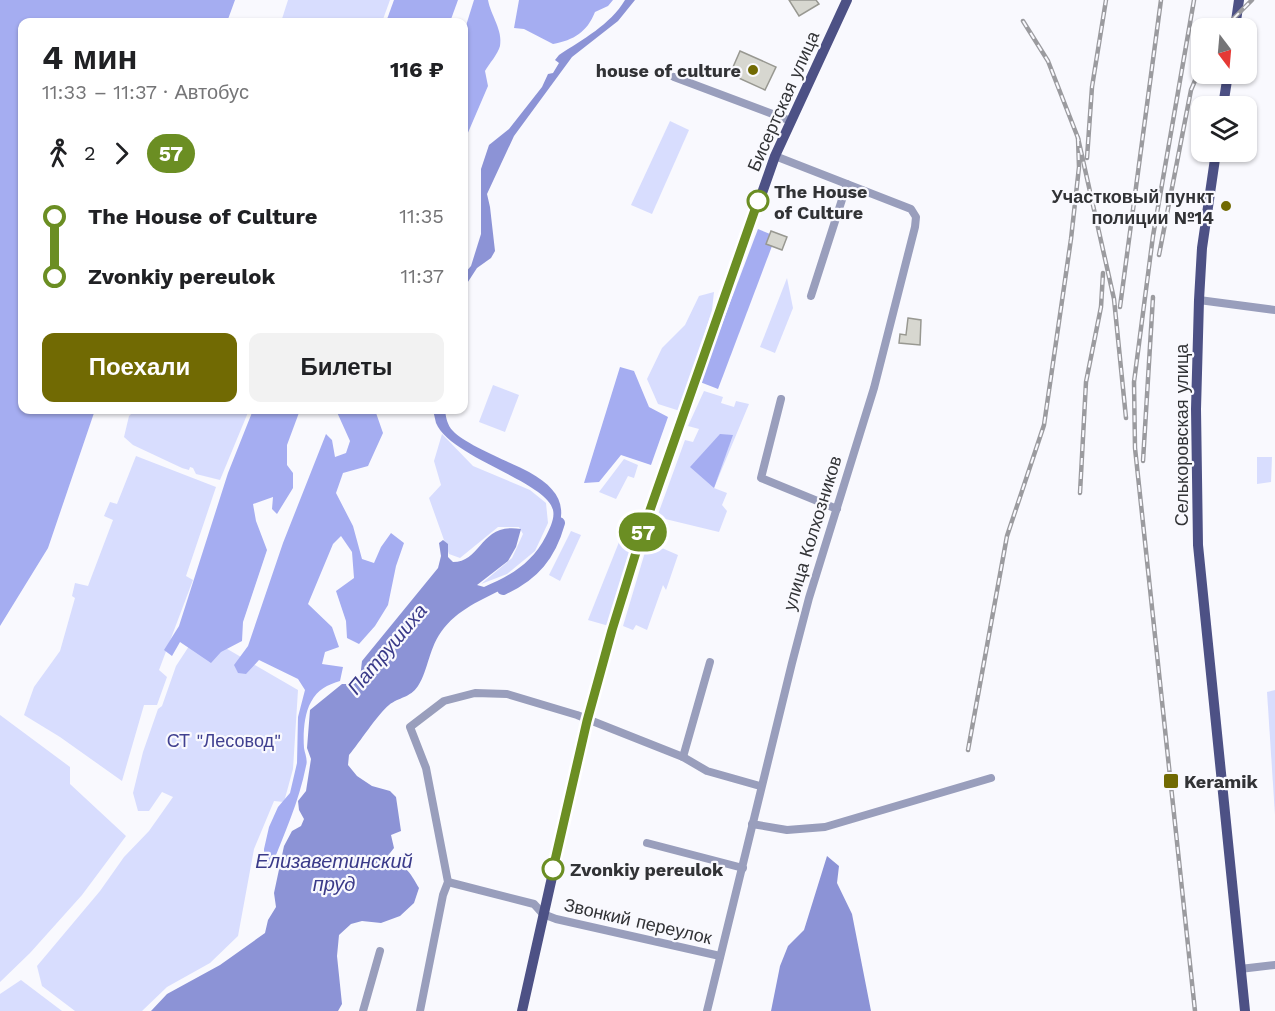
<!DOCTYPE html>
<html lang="ru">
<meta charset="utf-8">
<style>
:root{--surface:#fff;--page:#f2f2f2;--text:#202124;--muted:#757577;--accent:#716a03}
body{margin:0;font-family:"Work Sans",sans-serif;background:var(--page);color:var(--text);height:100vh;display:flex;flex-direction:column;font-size:22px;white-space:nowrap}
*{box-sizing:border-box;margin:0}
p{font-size:20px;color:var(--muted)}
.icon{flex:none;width:33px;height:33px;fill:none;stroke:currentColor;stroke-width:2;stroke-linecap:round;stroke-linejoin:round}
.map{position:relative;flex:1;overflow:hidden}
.panel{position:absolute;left:18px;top:18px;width:450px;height:396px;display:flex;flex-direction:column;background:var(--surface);border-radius:12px;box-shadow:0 2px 4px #0004}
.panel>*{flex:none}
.badge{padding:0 12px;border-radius:20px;font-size:21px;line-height:39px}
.needle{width:39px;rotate:164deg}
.buttons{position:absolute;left:1191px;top:18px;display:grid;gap:12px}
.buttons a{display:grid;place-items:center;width:66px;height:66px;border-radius:12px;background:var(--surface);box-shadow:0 2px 4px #0004;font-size:30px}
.map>.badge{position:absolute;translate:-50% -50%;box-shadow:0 0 0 3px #fff}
.legs{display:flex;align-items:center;gap:9px;height:66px;padding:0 24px;font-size:20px}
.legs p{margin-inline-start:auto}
.head{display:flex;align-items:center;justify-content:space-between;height:102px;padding:0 24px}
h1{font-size:33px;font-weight:700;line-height:45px}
.button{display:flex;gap:12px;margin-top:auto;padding:12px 24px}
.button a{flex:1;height:69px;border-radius:12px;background:var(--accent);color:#fff;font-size:24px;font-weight:700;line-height:69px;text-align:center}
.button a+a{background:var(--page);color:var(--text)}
ul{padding:0 24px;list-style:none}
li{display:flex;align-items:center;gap:21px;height:60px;font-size:22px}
li i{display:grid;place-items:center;width:9px;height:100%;margin:0 8px;background:currentColor}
li i::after{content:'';width:15px;height:15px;margin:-8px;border:4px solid;border-radius:50%;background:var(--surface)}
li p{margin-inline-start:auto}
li:first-child i{background:linear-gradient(#0000 50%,currentColor 0)}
li:last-child i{background:linear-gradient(currentColor 50%,#0000 0)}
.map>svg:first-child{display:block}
</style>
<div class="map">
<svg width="1275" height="1011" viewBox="0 0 1275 1011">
<rect width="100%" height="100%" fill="#f9f9fe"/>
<g fill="#d8ddfe">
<polygon points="288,0 390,0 382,22 281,22"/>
<polygon points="670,121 689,130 652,214 631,205"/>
<polygon points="787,278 793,308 775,353 760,347"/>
<polygon points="714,292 712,310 680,411 658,404 647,379 662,348 685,325 699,296"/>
<polygon points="493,385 519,395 505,432 479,422"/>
<polygon points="704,391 723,397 721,403 734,407 736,401 749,404 714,488 727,493 722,505 727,511 719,532 657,517 685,440 693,442 699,429 688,426"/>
<polygon points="135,410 249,410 220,480 196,474 193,468 190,467 189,470 182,468 133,445 124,437 129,416"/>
<polygon points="442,434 473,466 530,490 546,503 548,523 535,551 507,574 481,584 512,558 523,534 519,527 498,527 460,558 449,554 429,498 441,485 434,461"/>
<polygon points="136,456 216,487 186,576 193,580 159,670 167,677 157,705 144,705 122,781 60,737 24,715 34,687 60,651 75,598 72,596 75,583 88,586 113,520 104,516 110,502 117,504"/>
<polygon points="1257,457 1272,457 1271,482 1257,484"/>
<polygon points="624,459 638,465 634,478 628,476 616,499 599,492"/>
<polygon points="629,517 640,521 609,626 588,620"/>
<polygon points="571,531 581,535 560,581 549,575"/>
<polygon points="648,542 678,555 666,590 663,585 647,630 636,625 633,630 623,626"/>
<polygon points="193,640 217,643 298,690 293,769 284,802 274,801 254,849 238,936 210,963 167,987 142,1011 75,1011 42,986 37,966 100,891 124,857 149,831 173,797 162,792 149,811 138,811 133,793 143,752 158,709 162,706 176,666"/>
<polygon points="1275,690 1275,815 1267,692"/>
<polygon points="0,715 70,767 70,784 126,836 82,895 30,953 0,982"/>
<polygon points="21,980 62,1011 0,1011 0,994"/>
</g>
<g fill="#a5adf1">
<polygon points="0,0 235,0 227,22 22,22 22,410 95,410 48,548 0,626"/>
<polygon points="394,0 458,0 450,22 386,22"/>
<path d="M474,0H488C491,16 503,30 500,46C498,54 489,64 485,71L488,86L464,142V32Z"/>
<path d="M519,0H613L608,6L595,12C587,32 574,40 553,44L524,29L514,28Z"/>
<polygon points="758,229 770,234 772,246 718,389 700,382"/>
<polygon points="620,367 634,371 649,407 668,417 651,465 621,455 599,482 584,483"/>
<polygon points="253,410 300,410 287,445 287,465 293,473 293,488 277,514 272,509 273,497 253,504 256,521 267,550 243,622 242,641 221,652 211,663 180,642 172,656 164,650 179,626 228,473"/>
<path d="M336,410H375L383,433L368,466L343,473L336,493L353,526L362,559L374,563L381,547L391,533L404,543L396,566L388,605L375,626L359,644L347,638L346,621L336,591L354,578L352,552L341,536L333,544L308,604L332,627L339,647L325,652L322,664L343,667L340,681C327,685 318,689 311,702C304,714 303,734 304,748C305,754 308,760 306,766C299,802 284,834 271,868L264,864V849L269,827L278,807L290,793L297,763L298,717L305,690L298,679L259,660L246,674L238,673L234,665L248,646L283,543L326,434L332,440L335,457L346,453L350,441Z"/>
<polygon points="720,434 733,435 714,488 690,467"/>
</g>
<g fill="#8c93d6">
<path d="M625,0H635L618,21L572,57L514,136L487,194L490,207L495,251L491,258L477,268L464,288V274L471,266L481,234V169L489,145L509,129L542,87L548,74L553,73L559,63L555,60L559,55C583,39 610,25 625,0Z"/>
<path d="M433,410H445C446,417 447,425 453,431C466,445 510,462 529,472C559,489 569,506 555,538C549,552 540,564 528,574C501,594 466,601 444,628C428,648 429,669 418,686C410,698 399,697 389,705C377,715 360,742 349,755L348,765L357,776L372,786L390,791L396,797L401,831L391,835L394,848L386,858L390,863C406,863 412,876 419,888L414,903L400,916L381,923L362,921L351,924L339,935L337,956L342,1004L338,1011H151L167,994L220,965L265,933L268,920L276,907L274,893L284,846L292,831L301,826L304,819L299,810L298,801L306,791L311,759L307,748L310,710L342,684H354L360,678L362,661L438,568L441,556L439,543L443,540L448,544V557L453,562C482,562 480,522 521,529L516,547L508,561L477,585L484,587C512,575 532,563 546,536C550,528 555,518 553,510C546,481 451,458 436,423C435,419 434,414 433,410Z"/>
<polygon points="827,856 839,866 837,883 852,914 871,1011 771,1011 780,966 788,946 804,930"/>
</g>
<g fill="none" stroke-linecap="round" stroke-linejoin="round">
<path stroke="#8c93d6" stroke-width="12" d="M503,589C534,575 550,555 559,523"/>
</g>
<g fill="#d7d7d0" stroke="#989891" stroke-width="1.5">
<polygon points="789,0 816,0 819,4 799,16"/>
<polygon points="740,51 776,67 765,90 730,74"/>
<polygon points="771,231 787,237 782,250 766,244"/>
<polygon points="908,318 921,320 920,345 899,343 900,334 906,335"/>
</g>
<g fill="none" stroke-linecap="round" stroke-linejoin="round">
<g stroke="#999ebc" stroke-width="8">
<polyline points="674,77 791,121"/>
<polyline points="811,296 847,184"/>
<polyline points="1199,300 1275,310"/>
<polyline points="781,399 761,478 837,509"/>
<polyline points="683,757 710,662"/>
<polyline points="752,824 787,830 825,827 991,778"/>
<polyline points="647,843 743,868"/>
<polyline points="448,882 534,904 543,914 556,919 720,956"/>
<polyline points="1240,969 1275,965"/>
<polyline points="363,1011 380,951"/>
<polyline points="420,1011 443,895 448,882 426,768 410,727 444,701 475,693 507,694 577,715 683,757 707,771 760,786"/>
<polyline points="707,1011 792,663 809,598 874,388 915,227 916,217 911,209 775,156"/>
</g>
<g stroke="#4d5185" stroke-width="10">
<polyline points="1235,28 1239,0"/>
<polyline points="1223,106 1228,74"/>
<polyline points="1216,152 1202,248 1199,300 1196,409 1198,545 1245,1011"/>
<polyline points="522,1011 587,721 612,630 642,535 775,156 847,0"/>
</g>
<g stroke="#9b9b9f" stroke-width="4.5">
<g id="rail">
<polyline points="1194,0 1153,236 1134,382 1135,448 1195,1011"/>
<polyline points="1023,21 1048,61 1078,138 1114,299 1126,418"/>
<polyline points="1224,28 1252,0"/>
<polyline points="1087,158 1092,87 1106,0"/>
<polyline points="1159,255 1191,90 1202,64"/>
<polyline points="1120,307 1161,0"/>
<polyline points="1143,461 1153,297"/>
<polyline points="1080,493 1086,382 1101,307 1103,273"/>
<polyline points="968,750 1007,536 1044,425 1071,239 1079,167 1078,138"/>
</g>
</g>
<use href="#rail" stroke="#f9f9fe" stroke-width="2" stroke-dasharray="7" stroke-linecap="butt"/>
</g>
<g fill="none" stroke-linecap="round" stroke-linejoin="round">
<g stroke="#fff" stroke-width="14">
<polyline id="line-1" points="553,869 587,721 612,630 642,533 758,201"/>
</g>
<use href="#line-1" stroke="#6b8e23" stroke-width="9"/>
</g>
<g fill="#716a03" stroke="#f9f9fe" stroke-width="2">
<circle cx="753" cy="70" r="6"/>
<circle cx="1226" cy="206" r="6"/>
<rect x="1163" y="773" width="16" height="16" rx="3"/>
</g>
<g fill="#fff" stroke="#6b8e23" stroke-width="3">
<circle cx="758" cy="201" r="10"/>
<circle cx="553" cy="869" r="10"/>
</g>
<g text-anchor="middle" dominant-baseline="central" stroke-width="4.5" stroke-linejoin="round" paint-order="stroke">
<g font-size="18" font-weight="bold" fill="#323336" stroke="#f9f9fe" text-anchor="end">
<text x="741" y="70">house of culture</text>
<text x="1214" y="196">Участковый пункт<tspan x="1214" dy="21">полиции №14</tspan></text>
<text x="1184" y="781" text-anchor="start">Keramik</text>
</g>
<g font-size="18" fill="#323336" stroke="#f9f9fe">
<text transform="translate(783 101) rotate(-66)">Бисертская улица</text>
<text transform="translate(1181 435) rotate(-90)">Селькоровская улица</text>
<text transform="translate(812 533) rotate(-73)">улица Колхозников</text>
<text transform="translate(638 921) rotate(13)">Звонкий переулок</text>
</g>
<g font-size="18" font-weight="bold" fill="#323336" stroke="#f9f9fe" text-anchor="start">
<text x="774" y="191">The House<tspan x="774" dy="21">of Culture</tspan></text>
<text x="570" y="869">Zvonkiy pereulok</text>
</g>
<g font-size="18" fill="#404090" stroke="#f9f9fe">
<text x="224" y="740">СТ "Лесовод"</text>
</g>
<g font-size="20" font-style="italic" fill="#3a3a89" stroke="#f9f9fe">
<text transform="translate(387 649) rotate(-50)">Патрушиха</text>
<text x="334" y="861">Елизаветинский<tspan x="334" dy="23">пруд</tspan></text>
</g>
</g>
</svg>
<div class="buttons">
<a><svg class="needle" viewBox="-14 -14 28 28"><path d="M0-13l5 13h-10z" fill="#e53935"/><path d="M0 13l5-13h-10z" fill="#757577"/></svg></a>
<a><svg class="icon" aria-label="layers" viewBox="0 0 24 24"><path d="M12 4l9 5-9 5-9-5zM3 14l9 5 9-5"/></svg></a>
</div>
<b class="badge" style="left:643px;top:532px;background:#6b8e23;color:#fff">57</b>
<section class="panel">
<div class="head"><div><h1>4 мин</h1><p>11:33 – 11:37 · Автобус</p></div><b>116 ₽</b></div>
<div class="legs"><svg class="icon" aria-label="walk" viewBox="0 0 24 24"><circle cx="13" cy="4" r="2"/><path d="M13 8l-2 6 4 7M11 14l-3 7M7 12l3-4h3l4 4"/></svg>2<svg class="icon" aria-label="forward" viewBox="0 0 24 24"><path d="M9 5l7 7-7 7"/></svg><b class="badge" style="background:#6b8e23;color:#fff">57</b></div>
<ul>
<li><i style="color:#6b8e23"></i><b>The House of Culture</b><p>11:35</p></li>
<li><i style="color:#6b8e23"></i><b>Zvonkiy pereulok</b><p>11:37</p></li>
</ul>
<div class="button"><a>Поехали</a><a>Билеты</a></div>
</section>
</div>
